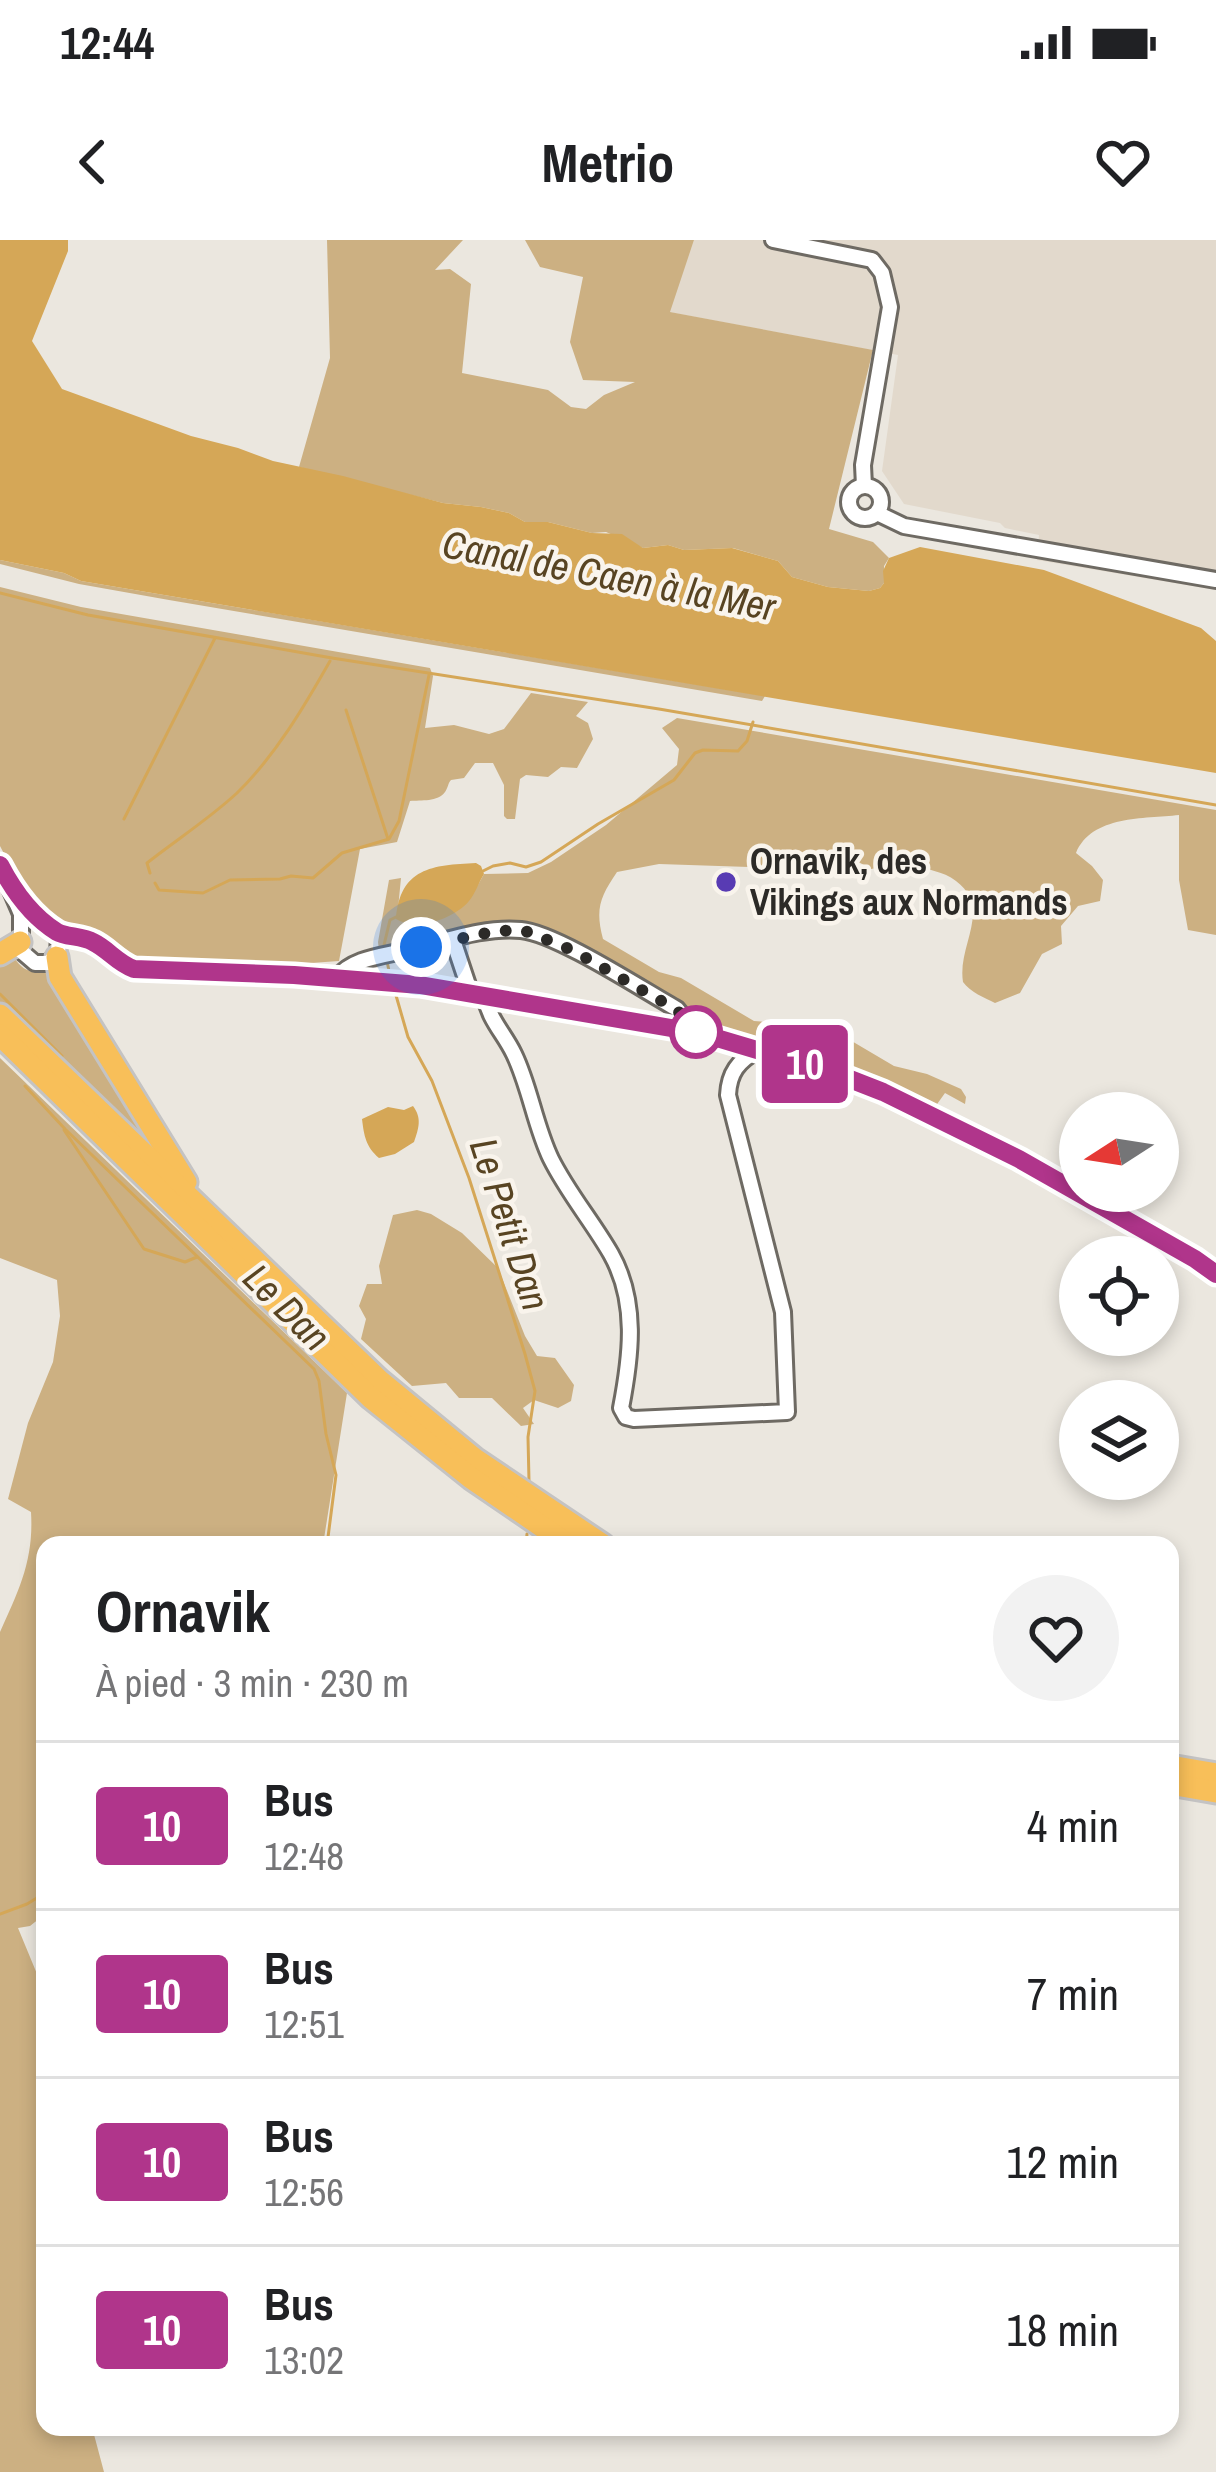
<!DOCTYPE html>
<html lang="fr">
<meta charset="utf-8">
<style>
:root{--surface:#fff;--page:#f2f2f2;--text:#202124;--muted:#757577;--line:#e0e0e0}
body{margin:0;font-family:"Archivo Narrow",sans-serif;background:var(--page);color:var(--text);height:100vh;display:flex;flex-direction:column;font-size:45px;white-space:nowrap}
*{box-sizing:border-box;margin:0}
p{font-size:39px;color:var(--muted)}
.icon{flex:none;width:66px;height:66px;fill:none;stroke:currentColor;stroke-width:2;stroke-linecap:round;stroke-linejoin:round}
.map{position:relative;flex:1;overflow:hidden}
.sheet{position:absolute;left:36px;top:1296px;width:1143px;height:900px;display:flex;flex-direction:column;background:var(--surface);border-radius:24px;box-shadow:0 6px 18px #0003}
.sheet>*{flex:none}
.badge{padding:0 24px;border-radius:9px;font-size:42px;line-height:78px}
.needle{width:78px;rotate:258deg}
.fabs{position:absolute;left:1059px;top:852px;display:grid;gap:24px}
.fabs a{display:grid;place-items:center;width:120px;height:120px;border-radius:50%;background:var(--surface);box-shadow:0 6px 18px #0003;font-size:60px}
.you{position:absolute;width:60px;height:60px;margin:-30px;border:9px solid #fff;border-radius:50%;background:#1a73e8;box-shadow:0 0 0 18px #1a73e833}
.map>.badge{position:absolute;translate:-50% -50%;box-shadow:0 0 0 6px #fff}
.round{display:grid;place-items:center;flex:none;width:126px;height:126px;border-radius:63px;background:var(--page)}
.overview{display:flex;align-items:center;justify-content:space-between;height:204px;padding:0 60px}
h1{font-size:57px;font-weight:800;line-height:90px}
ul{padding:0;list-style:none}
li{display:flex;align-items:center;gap:36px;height:168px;padding:0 60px;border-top:3px solid var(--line)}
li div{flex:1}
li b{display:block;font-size:45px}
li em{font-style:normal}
li .badge{min-width:132px;font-weight:700;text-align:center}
.status{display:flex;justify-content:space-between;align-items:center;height:84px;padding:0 60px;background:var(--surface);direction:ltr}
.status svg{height:33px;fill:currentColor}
header{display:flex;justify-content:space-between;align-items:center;height:156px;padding:0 60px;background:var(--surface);font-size:54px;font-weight:800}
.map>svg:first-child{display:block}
</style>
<div class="status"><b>12:44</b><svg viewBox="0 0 49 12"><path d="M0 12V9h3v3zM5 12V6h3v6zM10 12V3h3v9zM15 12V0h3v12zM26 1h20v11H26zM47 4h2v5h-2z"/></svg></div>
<header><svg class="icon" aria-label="back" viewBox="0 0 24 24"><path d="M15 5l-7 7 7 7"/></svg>Metrio<svg class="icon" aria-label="heart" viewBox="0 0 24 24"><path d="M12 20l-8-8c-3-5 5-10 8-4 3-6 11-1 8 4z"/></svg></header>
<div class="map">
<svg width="1216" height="2232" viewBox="0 0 1216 2232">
<rect width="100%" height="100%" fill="#ebe7df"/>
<polygon fill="#e2d9cc" points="694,0 1216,0 1216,350 1037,320 1039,295 1005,288 1000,283 904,264 882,231 898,115 669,72"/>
<g fill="#ccb082">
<polygon points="327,0 463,0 435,30 450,29 471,44 462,133 548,150 571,167 586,169 604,155 635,142 583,140 570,102 583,37 540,27 525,0 694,0 670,72 873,110 829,289 873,302 889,318 884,326 884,343 880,348 869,351 828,347 792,337 778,321 733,308 684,310 668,305 643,308 606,292 592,293 548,282 525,282 509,273 481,267 443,263 299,227 330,118"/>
<polygon points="0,320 64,333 81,341 765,456 762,461 169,360 79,344 0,324"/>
<path d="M0,347L81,367L430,428L433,436L425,488L454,485L489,494L504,489L531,453L588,462L576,476L588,483L593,499L577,528L561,527L548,537L526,535L520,539L515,579H507L504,576V545L493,523H475L464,538L451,540C448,543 448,548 445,552C438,562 421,560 410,561L397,602L360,609L339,721L269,726L135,722L121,716L102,699L85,690L62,685L41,672L24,652L0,606Z"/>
<path d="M677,478L1216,570V695L1188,690L1179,640V575C1144,579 1092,575 1076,613L1092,626L1103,640L1100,661L1078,666L1061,686L1062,704L1042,714L1020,753L995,763C985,758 970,752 963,742C957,705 993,669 956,641C943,630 926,632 912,621L871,629L855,620L830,623L810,629L659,624L617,632C600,657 595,669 603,699L659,732L681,738L754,781L814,785L833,790L894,826L927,834L961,849L966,857L965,864L945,853L935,867L858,830L806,812L745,800L722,790L696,785L682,767L509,683L418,699L379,711L378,702L389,640L401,638L397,679C446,674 459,682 484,634L528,633L551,622L606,585L677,525L679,509L662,488Z"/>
<path d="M13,716C23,732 32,734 51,730L146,891L141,900L0,764V721Z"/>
<path d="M0,818L347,1153L323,1305H45V1674L30,1686L18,1688L42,1746H45V2187H92L104,2232H0V1392C19,1350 34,1320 31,1272L8,1259L28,1183L53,1122L60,1076L57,1040L0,1018Z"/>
<polygon points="417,970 431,974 462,993 498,1028 525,1096 537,1116 555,1118 574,1145 571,1161 558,1168 534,1160 523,1168 534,1184 521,1186 492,1158 459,1158 446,1143 412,1146 361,1099 366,1079 359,1066 367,1044 382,1044 379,1026 393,975"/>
</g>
<g fill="#d5a757">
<polygon points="0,0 68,0 68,11 32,101 62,149 191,196 238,208 273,221 343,236 443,263 481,267 509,273 525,282 548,282 592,293 622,294 643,308 668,305 684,310 732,308 778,321 792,337 828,347 869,351 880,348 884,343 883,331 889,318 920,307 1044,330 1201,388 1216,401 1216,533 81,341 64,333 0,320"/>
<path d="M476,623L481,626L484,634C479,642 475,654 469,661C454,679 416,692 396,679C400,628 432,625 476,623Z"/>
<path d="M413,866C422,878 419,888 414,902L395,914L379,918C366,907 364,896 362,879L388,867L404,870Z"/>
</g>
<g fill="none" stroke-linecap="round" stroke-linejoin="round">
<g stroke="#d5a757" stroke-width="3">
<polyline points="0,353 88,375 332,418 659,469 1216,565"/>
<polyline points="346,470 388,599"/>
<polyline points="124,579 215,398"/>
<polyline points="481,632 493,626 510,623 526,627 541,622 598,584 674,540 695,513 703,510 738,511 747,501 753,482"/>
<path d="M150,633L147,623C176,600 209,579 237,553C275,516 304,467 330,421"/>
<polyline points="155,643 159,650 203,653 230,640 280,639 291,636 313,638 342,613 389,599 399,581 429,435"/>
<polyline points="384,705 390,680 398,676"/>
<polyline points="387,721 389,731"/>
<polyline points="395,752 408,797 432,841 469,938 525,1114 535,1151 528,1197 529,1241"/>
<polyline points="0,754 62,816"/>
<polyline points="25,846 65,889 314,1129 319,1141 326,1194 336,1235 327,1305"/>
<polyline points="64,890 144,1009 185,1022 197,1017"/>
<polyline points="526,1305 527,1294"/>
<polyline points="0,1674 27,1664 45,1653"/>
</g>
<g stroke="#6e6a63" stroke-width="20">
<g id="minor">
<polyline points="773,0 872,20 882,33 890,67 863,225 864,246"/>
<circle cx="865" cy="262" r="16"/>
<polyline points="879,274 904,286 1216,340"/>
<polyline points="0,625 21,674 21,711 35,723 48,723 58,714 59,695 34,674 13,650"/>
<polyline points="59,695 91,700 119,723 144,731 294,735 420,745 700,793 837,834 883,852 1019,919 1216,1034"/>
<polyline points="453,700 471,754"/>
<path d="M337,738C351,719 381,716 403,711C440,703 483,686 521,690C556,693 643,750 677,769L689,784V791"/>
<path d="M485,756C489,780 504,793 514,814C530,847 535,886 551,919C568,953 592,981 611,1014C638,1062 631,1116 621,1168L626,1177L634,1179L787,1172L783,1072L728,855C729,833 738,821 758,810"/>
</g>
</g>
<g stroke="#c4c3c3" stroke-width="27">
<g id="highway">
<polyline points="0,714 20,702"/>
<polyline points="57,717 60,737 186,942"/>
<polyline points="0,775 379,1140 475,1219 603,1305"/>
<polyline points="0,795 371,1158 471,1238 569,1305"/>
<polyline points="1170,1526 1216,1534"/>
<polyline points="1170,1544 1216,1552"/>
</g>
</g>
<use href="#minor" stroke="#fff" stroke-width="14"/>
<use href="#highway" stroke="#f8bf59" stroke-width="21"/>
</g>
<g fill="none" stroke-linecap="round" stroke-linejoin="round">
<g stroke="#fff" stroke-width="27">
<path id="line" d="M0,625C14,652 31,676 57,692C65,697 83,696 93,702C108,709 117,723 134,729L294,735L420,745L700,793L837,834L883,852L1019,919L1195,1019L1216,1034"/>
</g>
<use href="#line" stroke="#b0358b" stroke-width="18"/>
<polyline stroke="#2c2a27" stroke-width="12" stroke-dasharray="0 21.6" points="421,707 496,691 523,690 574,711 677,770 689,784 689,791 700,793 696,792"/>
</g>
<circle fill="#583bb3" stroke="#f9f4ec" stroke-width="4.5" cx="726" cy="642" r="12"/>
<circle fill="#fff" stroke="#b0358b" stroke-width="6" cx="696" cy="792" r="24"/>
<g text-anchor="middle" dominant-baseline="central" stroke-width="9" stroke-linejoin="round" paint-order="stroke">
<g font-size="36" font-weight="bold" fill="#2c2a27" stroke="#f9f4ec" text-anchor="start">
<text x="750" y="621">Ornavik, des<tspan x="750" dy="41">Vikings aux Normands</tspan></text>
</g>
<g font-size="39" font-style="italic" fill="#584422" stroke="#f9f4ec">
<text transform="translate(609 335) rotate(11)">Canal de Caen à la Mer</text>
<text transform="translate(510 984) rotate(72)">Le Petit Dan</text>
<text transform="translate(287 1067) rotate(45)">Le Dan</text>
</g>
</g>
</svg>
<div class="fabs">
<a><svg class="needle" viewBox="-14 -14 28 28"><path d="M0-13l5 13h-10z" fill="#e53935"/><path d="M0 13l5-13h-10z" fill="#757577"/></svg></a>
<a><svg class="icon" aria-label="locate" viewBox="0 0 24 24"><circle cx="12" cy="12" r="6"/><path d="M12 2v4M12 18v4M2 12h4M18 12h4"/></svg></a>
<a><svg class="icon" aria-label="layers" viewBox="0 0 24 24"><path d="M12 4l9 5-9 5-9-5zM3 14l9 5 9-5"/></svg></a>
</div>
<div class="you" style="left:421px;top:707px"></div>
<b class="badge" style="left:805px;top:824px;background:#b0358b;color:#fff">10</b>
<section class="sheet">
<div class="overview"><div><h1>Ornavik</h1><p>À pied · 3 min · 230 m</p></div><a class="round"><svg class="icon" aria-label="heart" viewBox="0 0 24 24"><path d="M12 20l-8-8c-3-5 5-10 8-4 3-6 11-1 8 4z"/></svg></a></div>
<ul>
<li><span class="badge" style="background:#b0358b;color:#fff">10</span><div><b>Bus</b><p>12:48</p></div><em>4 min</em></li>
<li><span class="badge" style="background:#b0358b;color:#fff">10</span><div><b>Bus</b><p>12:51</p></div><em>7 min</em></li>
<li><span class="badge" style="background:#b0358b;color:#fff">10</span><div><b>Bus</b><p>12:56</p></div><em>12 min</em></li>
<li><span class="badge" style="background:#b0358b;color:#fff">10</span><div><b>Bus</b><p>13:02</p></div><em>18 min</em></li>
</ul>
</section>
</div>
